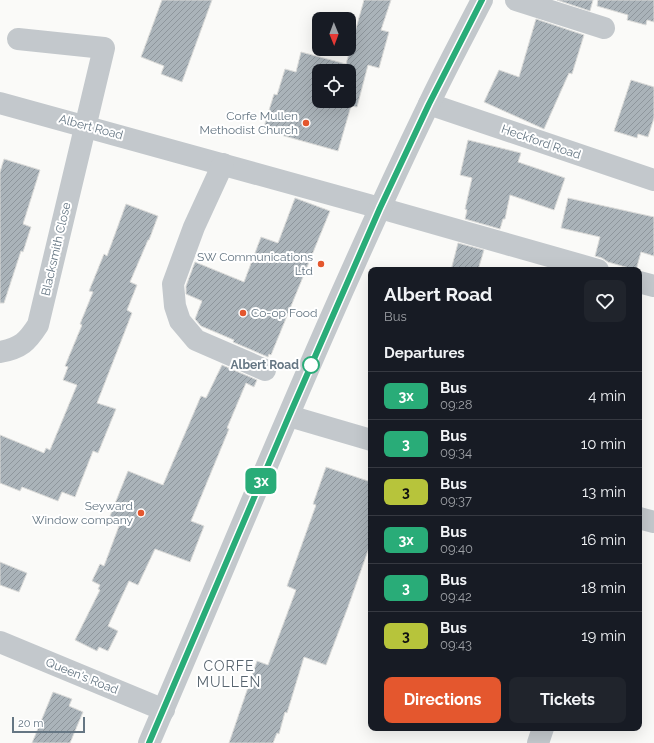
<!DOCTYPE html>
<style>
:root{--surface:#171b24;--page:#20242c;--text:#f1f3f6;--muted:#9ea1a6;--line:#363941;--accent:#e4572e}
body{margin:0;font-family:Raleway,sans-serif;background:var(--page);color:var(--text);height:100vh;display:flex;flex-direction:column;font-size:15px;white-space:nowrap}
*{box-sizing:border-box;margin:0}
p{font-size:13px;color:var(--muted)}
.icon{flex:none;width:22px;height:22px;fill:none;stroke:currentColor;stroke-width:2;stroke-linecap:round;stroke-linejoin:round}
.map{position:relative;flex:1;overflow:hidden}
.side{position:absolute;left:368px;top:267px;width:274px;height:464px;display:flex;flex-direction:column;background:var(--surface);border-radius:8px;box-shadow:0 4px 16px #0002}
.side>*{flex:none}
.badge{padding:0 8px;border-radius:6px;font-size:14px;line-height:26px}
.needle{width:26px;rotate:179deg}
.buttons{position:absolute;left:312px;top:12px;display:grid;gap:8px}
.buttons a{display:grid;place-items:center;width:44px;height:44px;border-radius:8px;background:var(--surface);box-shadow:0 4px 16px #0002;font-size:20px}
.scale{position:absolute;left:12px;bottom:10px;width:73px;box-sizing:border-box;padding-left:4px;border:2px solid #657683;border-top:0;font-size:11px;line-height:14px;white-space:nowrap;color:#657683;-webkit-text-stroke:3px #fff;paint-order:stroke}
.map>.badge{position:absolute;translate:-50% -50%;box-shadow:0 0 0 2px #fff}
h2{padding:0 16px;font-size:15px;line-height:36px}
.round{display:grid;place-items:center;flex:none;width:42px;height:42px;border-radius:8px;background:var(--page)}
.headline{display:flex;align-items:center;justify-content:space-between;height:68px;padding:0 16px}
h1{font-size:19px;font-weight:700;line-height:30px}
.primary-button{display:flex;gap:8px;margin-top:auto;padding:8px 16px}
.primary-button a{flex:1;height:46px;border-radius:8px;background:var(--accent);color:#fff;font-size:16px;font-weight:700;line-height:46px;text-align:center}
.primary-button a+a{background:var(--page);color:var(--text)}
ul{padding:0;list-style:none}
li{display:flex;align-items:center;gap:12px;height:48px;padding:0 16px;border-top:1px solid var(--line)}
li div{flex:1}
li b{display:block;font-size:15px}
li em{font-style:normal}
li .badge{min-width:44px;font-weight:700;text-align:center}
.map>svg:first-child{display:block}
</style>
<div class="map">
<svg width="654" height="743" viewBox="0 0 654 743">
<defs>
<pattern id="building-hatch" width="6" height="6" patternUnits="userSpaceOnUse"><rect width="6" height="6" fill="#aab3b9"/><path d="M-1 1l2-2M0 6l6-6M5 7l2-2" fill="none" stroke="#8e969c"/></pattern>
</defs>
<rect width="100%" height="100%" fill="#fafaf8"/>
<g fill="url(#building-hatch)" stroke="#dcdcda" fill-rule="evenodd">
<polygon points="162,0 212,0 182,82 161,74 164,66 141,57"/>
<path d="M364,0H391L381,30L389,32L379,68L368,65L357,107L351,106L338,151L263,130L274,94L277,95L285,69L296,72L301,52L346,64ZM319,71H349V101H319Z"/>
<polygon points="557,0 593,0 590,11"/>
<polygon points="598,0 654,0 654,22 647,20 646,25 627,20 628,15 597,6"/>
<polygon points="536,19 584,35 572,74 569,73 544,129 484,102 499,70 519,77"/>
<polygon points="631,80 654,87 654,118 648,137 638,134 637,138 614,131"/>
<polygon points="468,140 521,153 518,162 565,178 554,210 510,195 505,219 503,219 500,229 465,219 467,210 465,209 472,178 460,175"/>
<polygon points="4,159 40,170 23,224 31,227 23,252 21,251 4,303 0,303 0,172"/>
<polygon points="295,198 330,211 271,355 269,354 268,357 233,342 234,340 201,326 195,319 202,301 186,294 186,286 195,262 244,282 261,237 278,243"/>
<polygon points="568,198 654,217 654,256 641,252 636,270 608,262 602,258 595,256 600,237 561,228"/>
<polygon points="126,204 158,216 149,240 148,240 130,282 137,285 127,310 132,313 97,403 116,409 98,453 93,451 75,497 62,492 58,501 22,487 20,491 0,483 0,435 44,453 46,448 50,450 77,385 63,380 68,367 65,366 82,325 80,324 93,292 89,291 104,254 107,256"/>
<polygon points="458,243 484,250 478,270 451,270"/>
<polygon points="222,365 257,380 254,387 246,383 227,428 229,429 191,521 204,526 190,562 155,549 138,585 129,581 108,626 118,631 108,651 99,647 97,651 75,640 100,590 98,589 100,585 92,581 100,564 104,566 119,526 108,521 128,471 163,485 201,396 206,398"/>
<polygon points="326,467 371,482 371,542 348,607 326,665 304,657 287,713 285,712 279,734 277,733 273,743 229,743 257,661 268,665 296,590 287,586 316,505 313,504"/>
<polygon points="0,562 27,573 19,592 0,585"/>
<polygon points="53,692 72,699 69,706 83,712 70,743 32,743"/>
</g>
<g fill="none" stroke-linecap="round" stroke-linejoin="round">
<g stroke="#c3c8cc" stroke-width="22">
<polyline points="516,0 604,28"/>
<polyline points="0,103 380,208 598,270"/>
<polyline points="429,104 654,180"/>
<polyline points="223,164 194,227 173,284 175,306 180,321 196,340 265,370"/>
<polyline points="639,282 654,286"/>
<path d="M0,352C21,348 27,342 38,325L104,48L18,39"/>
<polyline points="289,416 371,440"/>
<polyline points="639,518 654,522"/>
<polyline points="0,642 164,710"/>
<path d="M149,743C241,530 327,315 428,106C445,70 464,35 482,0"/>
<polyline points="538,743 543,728"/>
</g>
</g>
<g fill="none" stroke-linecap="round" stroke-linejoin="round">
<g stroke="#fff" stroke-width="9">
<polyline id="line" points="149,743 289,416 380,208 429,104 482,0"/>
</g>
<use href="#line" stroke="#29ac78" stroke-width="6"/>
</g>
<g fill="#e4572e" stroke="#fff" stroke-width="1.5">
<circle cx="306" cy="123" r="4"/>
<circle cx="321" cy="264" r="4"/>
<circle cx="243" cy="313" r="4"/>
<circle cx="141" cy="513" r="4"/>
</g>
<circle fill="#fff" stroke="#29ac78" stroke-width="2" cx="311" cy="365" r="8"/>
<g text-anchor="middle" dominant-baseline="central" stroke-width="4" stroke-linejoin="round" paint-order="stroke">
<g font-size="12" fill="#657683" stroke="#fff" text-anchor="end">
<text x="298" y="116">Corfe Mullen<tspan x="298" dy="14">Methodist Church</tspan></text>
<text x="313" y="257">SW Communications<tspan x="313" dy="14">Ltd</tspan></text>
<text x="251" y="313" text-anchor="start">Co-op Food</text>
<text x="133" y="506">Seyward<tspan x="133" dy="14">Window company</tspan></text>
</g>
<g font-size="12" fill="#657683" stroke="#fff">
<text transform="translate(91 127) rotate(15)">Albert Road</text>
<text transform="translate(541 142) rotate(19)">Heckford Road</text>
<text transform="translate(56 249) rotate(-77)">Blacksmith Close</text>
<text transform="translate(82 676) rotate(22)">Queen's Road</text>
</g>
<g font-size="12" font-weight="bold" fill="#657683" stroke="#fff" text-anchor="end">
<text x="299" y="365">Albert Road</text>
</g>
<g font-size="14" letter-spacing="1" fill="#57646e" stroke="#fff">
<text x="229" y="666">CORFE<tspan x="229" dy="16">MULLEN</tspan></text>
</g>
</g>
</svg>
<div class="buttons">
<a><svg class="needle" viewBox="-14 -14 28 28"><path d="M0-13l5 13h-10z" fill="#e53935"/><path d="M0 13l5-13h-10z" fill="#9ea1a6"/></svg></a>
<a><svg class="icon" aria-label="locate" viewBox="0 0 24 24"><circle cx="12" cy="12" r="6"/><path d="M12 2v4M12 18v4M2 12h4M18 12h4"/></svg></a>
</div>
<div class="scale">20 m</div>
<b class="badge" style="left:261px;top:481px;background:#29ac78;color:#fff">3x</b>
<section class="side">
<div class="headline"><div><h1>Albert Road</h1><p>Bus</p></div><a class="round"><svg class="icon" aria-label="heart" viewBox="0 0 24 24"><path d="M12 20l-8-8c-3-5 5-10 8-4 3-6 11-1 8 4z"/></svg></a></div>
<h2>Departures</h2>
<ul>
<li><span class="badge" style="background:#29ac78;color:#fff">3x</span><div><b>Bus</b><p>09:28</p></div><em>4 min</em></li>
<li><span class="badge" style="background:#29ac78;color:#fff">3</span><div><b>Bus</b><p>09:34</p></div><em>10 min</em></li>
<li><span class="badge" style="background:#b7c43b;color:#111">3</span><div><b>Bus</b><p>09:37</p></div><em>13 min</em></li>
<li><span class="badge" style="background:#29ac78;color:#fff">3x</span><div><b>Bus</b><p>09:40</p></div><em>16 min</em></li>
<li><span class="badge" style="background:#29ac78;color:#fff">3</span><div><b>Bus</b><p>09:42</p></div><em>18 min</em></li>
<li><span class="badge" style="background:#b7c43b;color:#111">3</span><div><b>Bus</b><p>09:43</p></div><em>19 min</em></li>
</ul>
<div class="primary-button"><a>Directions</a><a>Tickets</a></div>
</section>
</div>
